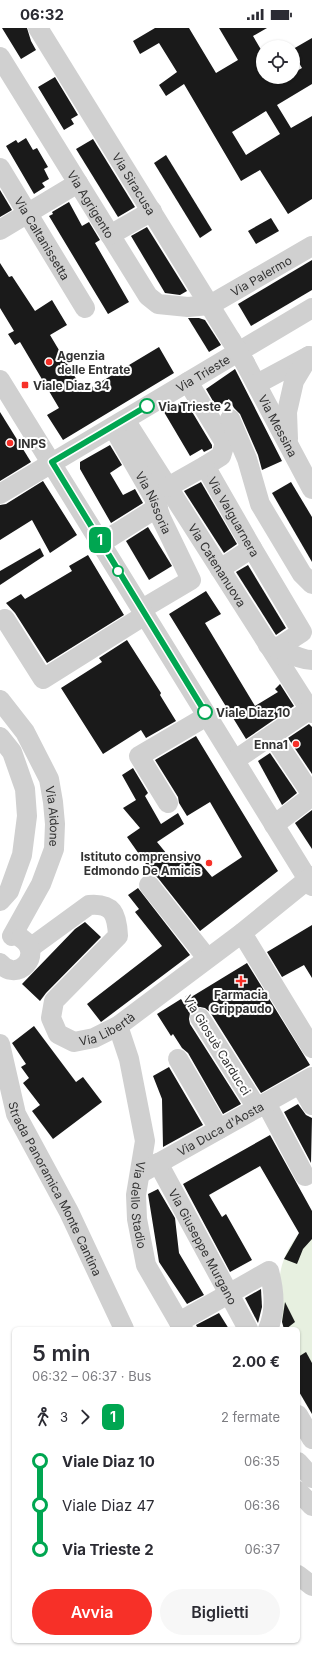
<!DOCTYPE html>
<html lang="it">
<meta charset="utf-8">
<style>
:root{--surface:#fff;--page:#f7f7f7;--text:#2b2b33;--muted:#7c7c81;--accent:#f73028}
body{margin:0;font-family:Inter,sans-serif;background:var(--page);color:var(--text);height:100vh;display:flex;flex-direction:column;font-size:15px;white-space:nowrap}
*{box-sizing:border-box;margin:0}
p{font-size:13px;color:var(--muted)}
.icon{flex:none;width:22px;height:22px;fill:none;stroke:currentColor;stroke-width:2;stroke-linecap:round;stroke-linejoin:round}
.map{position:relative;flex:1;overflow:hidden}
.panel{position:absolute;left:12px;top:1299px;width:288px;height:316px;display:flex;flex-direction:column;background:var(--surface);border-radius:6px;box-shadow:0 1px 3px #0004}
.panel>*{flex:none}
.badge{padding:0 8px;border-radius:6px;font-size:14px;line-height:26px}
.buttons{position:absolute;left:256px;top:12px;display:grid;gap:8px}
.buttons a{display:grid;place-items:center;width:44px;height:44px;border-radius:50%;background:var(--surface);box-shadow:0 1px 3px #0004;font-size:20px}
.map>.badge{position:absolute;translate:-50% -50%;box-shadow:0 0 0 2px #fff}
.legs{display:flex;align-items:center;gap:6px;height:44px;padding:0 20px;font-size:13px}
.legs p{margin-inline-start:auto}
.head{display:flex;align-items:center;justify-content:space-between;height:68px;padding:0 20px}
h1{font-size:22px;font-weight:600;line-height:30px}
.primary-button{display:flex;gap:8px;margin-top:auto;padding:8px 20px}
.primary-button a{flex:1;height:46px;border-radius:24px;background:var(--accent);color:#fff;font-size:16px;font-weight:600;line-height:46px;text-align:center}
.primary-button a+a{background:var(--page);color:var(--text)}
ul{padding:0 20px;list-style:none}
li{display:flex;align-items:center;gap:14px;height:44px;font-size:15px}
li i{display:grid;place-items:center;width:6px;height:100%;margin:0 5px;background:currentColor}
li i::after{content:'';width:10px;height:10px;margin:-5px;border:3px solid;border-radius:50%;background:var(--surface)}
li p{margin-inline-start:auto}
li:first-child i{background:linear-gradient(#0000 50%,currentColor 0)}
li:last-child i{background:linear-gradient(currentColor 50%,#0000 0)}
.status{display:flex;justify-content:space-between;align-items:center;height:28px;padding:0 20px;background:var(--surface);direction:ltr}
.status svg{height:11px;fill:currentColor}
.map>svg:first-child{display:block}
</style>
<div class="status"><b>06:32</b><svg viewBox="0 0 49 12"><path d="M0 12V9h3v3zM5 12V6h3v6zM10 12V3h3v9zM15 12V0h3v12zM26 1h20v11H26zM47 4h2v5h-2z"/></svg></div>
<div class="map">
<svg width="312" height="1627" viewBox="0 0 312 1627">
<rect width="100%" height="100%" fill="#fff"/>
<path fill="#e7f0e0" d="M312,1190V1386L298,1362V1301H284C278,1279 276,1252 284,1231C290,1215 301,1202 312,1190Z"/>
<g fill="#1a1a1a" fill-rule="evenodd">
<polygon points="2,0 27,0 31,13 36,22 21,31"/>
<path d="M155,0H189L216,45L238,32L219,0H267L253,8L263,25V49H293V45L302,40L293,25V21L312,10V56L277,77L291,100L312,88V171L288,186L260,142L241,153L184,56L166,68L159,57L177,44L159,15L140,26L133,13ZM266,83L280,106L246,127L232,104Z"/>
<polygon points="55,49 78,87 71,91 74,96 64,102 38,59"/>
<polygon points="26,110 33,122 37,120 48,139 44,141 49,151 42,155 45,159 34,166 6,118 16,112 18,115"/>
<polygon points="93,111 135,179 118,189 76,121"/>
<polygon points="166,127 212,202 200,210 154,135"/>
<polygon points="0,162 12,182 0,189"/>
<polygon points="69,174 82,198 89,194 100,212 95,215 129,274 108,286 49,188 53,186 52,184"/>
<polygon points="271,190 279,203 256,216 248,203"/>
<polygon points="147,199 187,263 180,267 165,265 131,208"/>
<polygon points="312,232 312,262 251,298 238,276"/>
<polygon points="0,235 9,249 12,248 35,283 52,272 67,297 50,307 84,364 159,319 174,345 63,412 47,387 59,380 20,314 15,317 8,306 14,303 0,280"/>
<polygon points="188,290 199,290 205,292 221,317 209,324"/>
<polygon points="235,341 282,433 262,442 258,427 240,386 234,380 229,371 217,380 206,361"/>
<polygon points="185,372 212,417 212,420 204,424 202,421 190,428 164,384"/>
<polygon points="0,384 31,434 0,453"/>
<polygon points="110,417 122,437 110,445 123,467 135,461 143,475 111,495 80,441 80,434"/>
<polygon points="43,453 77,507 50,525 32,492 0,512 0,477 6,476"/>
<polygon points="201,454 237,516 224,525 184,463"/>
<polygon points="291,454 312,489 312,534 272,465"/>
<polygon points="148,499 172,538 149,552 126,513"/>
<polygon points="40,520 44,528 0,557 0,543"/>
<polygon points="88,527 124,587 47,635 15,585 6,575 21,566 25,571 72,543 69,538"/>
<polygon points="248,537 286,600 276,607 236,544"/>
<polygon points="206,563 221,586 205,595 255,678 278,664 275,661 280,656 294,678 246,711 169,586"/>
<polygon points="127,612 161,665 160,667 176,693 146,710 141,702 103,726 61,660 102,634 99,630"/>
<polygon points="309,696 312,699 312,746 288,710"/>
<polygon points="196,708 278,843 200,903 158,850 153,846 127,809 140,800 123,780 136,772 122,747 133,740 148,765 145,768 161,796 178,785 184,796 157,814 171,831 189,831 201,836 212,849 242,829 210,774 187,788 179,775 178,769 155,732"/>
<polygon points="270,725 297,765 282,777 258,733"/>
<polygon points="312,782 312,821 295,795"/>
<polygon points="138,860 190,927 101,994 87,976 162,918 135,884 139,881 128,867"/>
<polygon points="85,894 101,909 46,965 40,973 22,956 75,901"/>
<polygon points="312,897 312,950 304,937 282,949 267,924"/>
<polygon points="247,935 310,1037 261,1065 210,984 205,980 200,979 194,980 190,985 189,991 190,996 241,1076 223,1086 188,1025 182,1020 173,1006 171,1008 157,986 181,971 183,974"/>
<polygon points="34,998 76,1054 83,1049 102,1074 53,1111 32,1083 40,1077 23,1055 29,1050 21,1039 26,1036 12,1015"/>
<polygon points="169,1039 203,1097 163,1119 162,1071 153,1048"/>
<polygon points="298,1076 306,1087 312,1090 311,1135 284,1084"/>
<polygon points="270,1107 312,1183 312,1211 303,1221 297,1236 284,1231 299,1205 260,1138 209,1167 222,1189 226,1186 252,1232 230,1244 183,1156"/>
<polygon points="158,1161 175,1190 179,1225 204,1267 187,1276 159,1234 148,1166"/>
<polygon points="261,1261 262,1279 258,1295 245,1270"/>
<polygon points="285,1274 295,1294 286,1301 284,1301 282,1294"/>
<polygon points="219,1285 229,1301 198,1301 196,1297"/>
<polygon points="306,1324 312,1335 312,1386 298,1362 298,1329"/>
</g>
<g fill="none" stroke-linecap="round" stroke-linejoin="round">
<polyline stroke="#d0d0d0" stroke-width="2.5" stroke-dasharray="2 2" stroke-linecap="butt" points="186,968 192,977"/>
<g stroke="#d0d0d0" stroke-width="20">
<path id="s1" d="M38,0L231,312"/>
<path id="s2" d="M0,29L148,268L158,276L188,279L210,277L312,218"/>
<path id="s3" d="M0,140L85,280"/>
<polyline points="0,202 78,155"/>
<polyline points="110,207 152,183"/>
<path id="s4" d="M245,335L312,461"/>
<polyline points="0,352 312,858"/>
<path id="s5" d="M188,354L225,415L221,428L205,438L252,520L302,604L279,619"/>
<polyline points="257,356 309,328"/>
<polyline points="230,391 247,431 260,476 302,546 312,556"/>
<path id="s6" d="M125,392L312,685"/>
<path id="s7" d="M113,399L154,470L161,490L191,552L142,581"/>
<polyline points="288,411 287,384 294,353 309,328"/>
<polyline points="168,459 205,438"/>
<path id="s8" d="M0,466L312,280"/>
<polyline points="101,515 158,479"/>
<polyline points="220,541 252,520"/>
<polyline points="5,591 43,651 145,587"/>
<path d="M268,617C284,620 296,632 312,632"/>
<path id="s9" d="M0,672L25,704L49,751L53,774L55,796L54,821L41,856L12,908"/>
<polyline points="272,707 312,767"/>
<polyline points="0,709 12,724 25,761 27,788 22,827 9,863 0,873"/>
<polyline points="235,732 312,680"/>
<polyline points="168,775 139,728 207,688"/>
<polyline points="274,797 312,768"/>
<polyline points="149,857 207,930"/>
<polyline points="242,905 312,1020"/>
<path id="s10" d="M30,920L89,877C113,875 117,886 118,908L54,973L51,990L58,1006L74,1014L94,1010L118,998L242,905L312,848"/>
<path d="M0,935C17,956 45,926 21,910"/>
<polyline points="200,990 257,1080"/>
<path id="s11" d="M118,998L129,1031L145,1113L136,1167L137,1191L146,1237L183,1301"/>
<path id="s12" d="M0,1016L16,1086L69,1184L124,1301"/>
<polyline points="178,1031 219,1101"/>
<polyline points="300,1056 312,1077"/>
<polyline points="266,1075 305,1148"/>
<path id="s13" d="M158,1135L248,1301"/>
<path id="s14" d="M141,1145L312,1049"/>
<path d="M179,1294L269,1243C274,1261 276,1283 268,1301"/>
<polyline points="298,1387 312,1411"/>
<polyline points="298,1434 312,1450"/>
<polyline points="298,1463 312,1478"/>
<polyline points="298,1547 312,1558"/>
</g>
<polyline stroke="#d0d0d0" stroke-width="20" points="231,312 245,335"/>
</g>
<g fill="none" stroke-linecap="round" stroke-linejoin="round">
<g stroke="#fff" stroke-width="9">
<polyline id="line-1" points="147,378 52,434 205,684"/>
</g>
<use href="#line-1" stroke="#00a651" stroke-width="6"/>
</g>
<g fill="#f73028" stroke="#fff" stroke-width="1.5">
<circle cx="49" cy="334" r="4"/>
<rect x="21" y="353" width="8" height="8" rx="2"/>
<circle cx="10" cy="415" r="4"/>
<circle cx="296" cy="716" r="4"/>
<circle cx="209" cy="835" r="4"/>
<path d="M239 947h4v4h4v4h-4v4h-4v-4h-4v-4h4z"/>
</g>
<g fill="#fff" stroke="#00a651" stroke-width="2">
<circle cx="147" cy="378" r="7"/>
<circle cx="118" cy="543" r="5"/>
<circle cx="205" cy="684" r="7"/>
</g>
<g text-anchor="middle" dominant-baseline="central" stroke-width="4" stroke-linejoin="round" paint-order="stroke">
<g font-size="12" fill="#333" stroke="#fff">
<text stroke="none"><textPath href="#s1" startOffset="183">Via Siracusa</textPath></text>
<text stroke="none"><textPath href="#s2" startOffset="173">Via Agrigento</textPath></text>
<text stroke="none"><textPath href="#s3" startOffset="82">Via Caltanissetta</textPath></text>
<text stroke="none"><textPath href="#s2" startOffset="405">Via Palermo</textPath></text>
<text stroke="none"><textPath href="#s8" startOffset="236">Via Trieste</textPath></text>
<text stroke="none"><textPath href="#s4" startOffset="71">Via Messina</textPath></text>
<text stroke="none"><textPath href="#s7" startOffset="86">Via Nissoria</textPath></text>
<text stroke="none"><textPath href="#s5" startOffset="162">Via Valguarnera</textPath></text>
<text stroke="none"><textPath href="#s6" startOffset="172">Via Catenanuova</textPath></text>
<text stroke="none"><textPath href="#s9" startOffset="131">Via Aidone</textPath></text>
<text stroke="none"><textPath href="#s10" startOffset="303">Via Libertà</textPath></text>
<text transform="translate(217 1017) rotate(58)">Via Giosuè Carducci</text>
<text stroke="none"><textPath href="#s14" startOffset="91">Via Duca d'Aosta</textPath></text>
<text stroke="none"><textPath href="#s12" startOffset="156">Strada Panoramica Monte Cantina</textPath></text>
<text stroke="none"><textPath href="#s11" startOffset="183">Via dello Stadio</textPath></text>
<text stroke="none"><textPath href="#s13" startOffset="95">Via Giuseppe Murgano</textPath></text>
</g>
<g font-size="12" font-weight="bold" fill="#333" stroke="#fff" text-anchor="start">
<text x="57" y="327">Agenzia<tspan x="57" dy="14">delle Entrate</tspan></text>
<text x="33" y="357">Viale Diaz 34</text>
<text x="18" y="415">INPS</text>
<text x="288" y="716" text-anchor="end">Enna1</text>
<text x="201" y="828" text-anchor="end">Istituto comprensivo<tspan x="201" dy="14">Edmondo De Amicis</tspan></text>
<text x="241" y="966" text-anchor="middle">Farmacia<tspan x="241" dy="14">Grippaudo</tspan></text>
</g>
<g font-size="12" font-weight="bold" fill="#333" stroke="#fff" text-anchor="start">
<text x="158" y="378">Via Trieste 2</text>
<text x="216" y="684">Viale Diaz 10</text>
</g>
</g>
</svg>
<div class="buttons">
<a><svg class="icon" aria-label="locate" viewBox="0 0 24 24"><circle cx="12" cy="12" r="6"/><path d="M12 2v4M12 18v4M2 12h4M18 12h4"/></svg></a>
</div>
<b class="badge" style="left:100px;top:512px;background:#00a651;color:#fff">1</b>
<section class="panel">
<div class="head"><div><h1>5 min</h1><p>06:32 – 06:37 · Bus</p></div><b>2.00 €</b></div>
<div class="legs"><svg class="icon" aria-label="walk" viewBox="0 0 24 24"><circle cx="13" cy="4" r="2"/><path d="M13 8l-2 6 4 7M11 14l-3 7M7 12l3-4h3l4 4"/></svg>3<svg class="icon" aria-label="forward" viewBox="0 0 24 24"><path d="M9 5l7 7-7 7"/></svg><b class="badge" style="background:#00a651;color:#fff">1</b><p>2 fermate</p></div>
<ul>
<li><i style="color:#00a651"></i><b>Viale Diaz 10</b><p>06:35</p></li>
<li><i style="color:#00a651"></i><span>Viale Diaz 47</span><p>06:36</p></li>
<li><i style="color:#00a651"></i><b>Via Trieste 2</b><p>06:37</p></li>
</ul>
<div class="primary-button"><a>Avvia</a><a>Biglietti</a></div>
</section>
</div>
